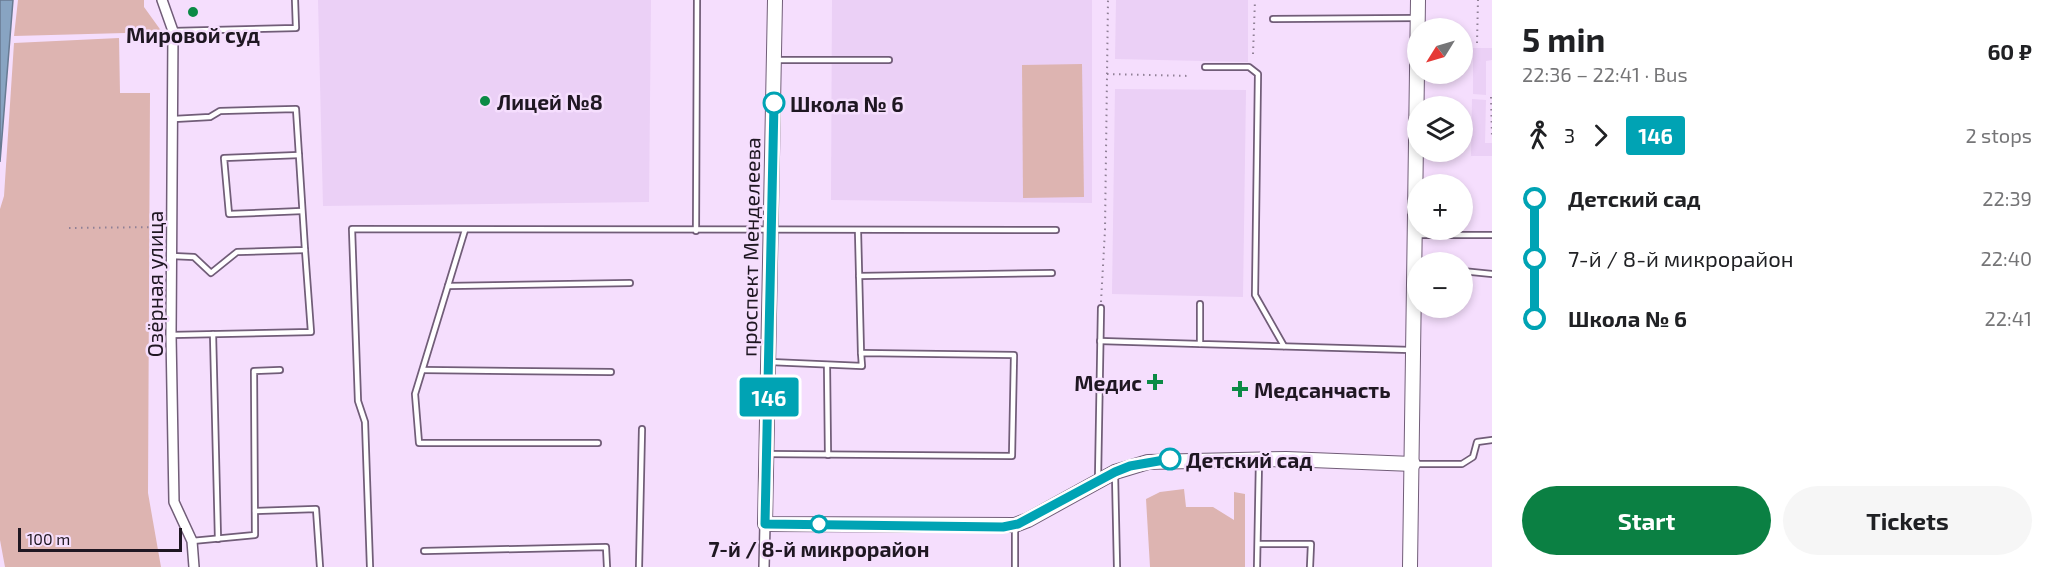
<!DOCTYPE html>
<meta charset="utf-8">
<style>
:root{--surface:#fff;--page:#f6f6f6;--text:#202124;--muted:#757577;--accent:#0b8043}
body{margin:0;font-family:"Exo 2",sans-serif;background:var(--page);color:var(--text);height:100vh;display:flex;flex-direction:column;font-size:22px;white-space:nowrap}
*{box-sizing:border-box;margin:0}
p{font-size:20px;color:var(--muted)}
.icon{flex:none;width:33px;height:33px;fill:none;stroke:currentColor;stroke-width:2;stroke-linecap:round;stroke-linejoin:round}
.map{position:relative;flex:1;overflow:hidden}
.drawer{display:flex;flex-direction:column;background:var(--surface);width:570px}
.drawer>*{flex:none}
.badge{padding:0 12px;border-radius:4px;font-size:21px;line-height:39px}
.needle{width:39px;rotate:233deg}
.buttons{position:absolute;left:1407px;top:18px;display:grid;gap:12px}
.buttons a{display:grid;place-items:center;width:66px;height:66px;border-radius:50%;background:var(--surface);box-shadow:0 3px 9px #0003;font-size:30px}
.scale{position:absolute;left:18px;bottom:15px;width:164px;box-sizing:border-box;padding-left:6px;border:3px solid #1f1722;border-top:0;font-size:16px;line-height:21px;white-space:nowrap;color:#1f1722;-webkit-text-stroke:4px #f5defd;paint-order:stroke}
.map>.badge{position:absolute;translate:-50% -50%;box-shadow:0 0 0 3px #fff}
.legs{display:flex;align-items:center;gap:9px;height:66px;padding:0 30px;font-size:20px}
.legs p{margin-inline-start:auto}
.head{display:flex;align-items:center;justify-content:space-between;height:102px;padding:0 30px}
h1{font-size:33px;font-weight:700;line-height:45px}
.button{display:flex;gap:12px;margin-top:auto;padding:12px 30px}
.button a{flex:1;height:69px;border-radius:36px;background:var(--accent);color:#fff;font-size:24px;font-weight:700;line-height:69px;text-align:center}
.button a+a{background:var(--page);color:var(--text)}
ul{padding:0 30px;list-style:none}
li{display:flex;align-items:center;gap:21px;height:60px;font-size:22px}
li i{display:grid;place-items:center;width:9px;height:100%;margin:0 8px;background:currentColor}
li i::after{content:'';width:15px;height:15px;margin:-8px;border:4px solid;border-radius:50%;background:var(--surface)}
li p{margin-inline-start:auto}
li:first-child i{background:linear-gradient(#0000 50%,currentColor 0)}
li:last-child i{background:linear-gradient(currentColor 50%,#0000 0)}
main{display:flex;flex:1;min-height:0}
.map>svg:first-child{display:block}
</style>
<main>
<div class="map">
<svg width="1492" height="567" viewBox="0 0 1492 567">
<rect width="100%" height="100%" fill="#f5defd"/>
<g fill="#ebd0f6">
<polygon points="318,0 651,0 649,202 323,206"/>
<polygon points="832,0 1092,0 1092,203 831,200"/>
<polygon points="1116,0 1248,0 1248,62 1115,59"/>
<polygon points="1473,48 1492,48 1492,60 1486,61 1486,95 1473,94"/>
<polygon points="1115,89 1246,90 1243,297 1112,294"/>
<polygon points="1472,99 1486,100 1485,143 1492,143 1492,156 1471,156"/>
</g>
<g fill="#ddb4b1">
<polygon points="18,0 144,0 144,7 162,32 14,36"/>
<polygon points="119,38 120,93 150,93 148,493 161,567 5,567 0,540 0,209 4,196 14,43"/>
<polygon points="1082,64 1084,197 1023,198 1022,65"/>
<polygon points="1184,489 1186,507 1213,507 1234,520 1234,492 1245,494 1245,567 1150,567 1146,499 1160,492"/>
</g>
<polygon fill="#88a4c2" stroke="#687a92" stroke-width="1.5" points="0,0 13,0 0,162"/>
<g fill="none" stroke-linecap="round" stroke-linejoin="round">
<g stroke="#715d78" stroke-width="8">
<g id="lane">
<polyline points="1273,19 1415,18"/>
<polyline points="173,31 296,28 295,0"/>
<polyline points="775,60 889,60"/>
<polyline points="1205,67 1249,67 1258,74 1255,295 1284,346"/>
<polyline points="299,155 224,158 229,214 302,211"/>
<polyline points="465,230 415,394 419,443 598,443"/>
<polyline points="696,231 697,0"/>
<polyline points="858,231 861,353"/>
<polyline points="1417,235 1492,235"/>
<polyline points="172,256 194,257 211,273 237,252 305,250 296,109 220,111 210,117 174,119"/>
<polyline points="1462,271 1492,274"/>
<polyline points="859,276 1052,273"/>
<polyline points="448,286 630,283"/>
<polyline points="1200,304 1200,344 1411,350"/>
<polyline points="213,334 218,539"/>
<polyline points="171,335 311,332 305,250"/>
<polyline points="1100,341 1200,344"/>
<polyline points="827,365 828,455"/>
<polyline points="423,370 611,372"/>
<polyline points="767,454 1012,456 1014,355 861,353 862,366 770,362"/>
<polyline points="1416,464 1462,464 1473,457 1477,442 1492,440"/>
<polyline points="1115,474 1117,567"/>
<polyline points="1098,479 1101,308"/>
<polyline points="255,511 316,509 320,567"/>
<polyline points="1015,528 1015,567"/>
<polyline points="192,541 255,535 254,371 280,370"/>
<polyline points="1259,544 1311,544 1310,567"/>
<polyline points="424,551 606,547 607,567"/>
<polyline points="370,567 365,422 358,401 352,229 1056,230"/>
<polyline points="639,567 642,429"/>
<polyline points="1257,567 1259,461"/>
</g>
</g>
<g stroke="#715d78" stroke-width="12">
<g id="street">
<polyline points="162,0 173,31 171,335 174,502 192,541 194,567"/>
<polyline points="764,567 765,524"/>
</g>
</g>
<g stroke="#715d78" stroke-width="16">
<g id="secondary">
<polyline points="775,0 765,524 1015,525 1028,520 1115,472 1148,462 1286,459 1413,464"/>
<polyline points="1410,567 1418,0"/>
</g>
</g>
<g stroke="#908096" stroke-width="2" stroke-dasharray="1.5 4.5" stroke-linecap="butt">
<polyline points="1477,43 1478,0"/>
<polyline points="1253,54 1255,0"/>
<polyline points="1107,74 1191,76"/>
<polyline points="1491,97 1492,137"/>
<polyline points="69,228 162,227"/>
<polyline points="1101,302 1105,230 1108,0"/>
</g>
<use href="#lane" stroke="#fff" stroke-width="4.5"/>
<use href="#street" stroke="#fff" stroke-width="9"/>
<use href="#secondary" stroke="#fff" stroke-width="14"/>
</g>
<g fill="none" stroke-linecap="round" stroke-linejoin="round">
<g stroke="#fff" stroke-width="14">
<polyline id="line-1" points="774,103 765,524 1003,527 1018,524 1115,472 1130,466 1170,459"/>
</g>
<use href="#line-1" stroke="#00a3b4" stroke-width="9"/>
</g>
<g fill="#0b8a45" stroke="#f5defd" stroke-width="2">
<circle cx="193" cy="12" r="6"/>
<circle cx="485" cy="101" r="6"/>
<path d="M1152 373h6v6h6v6h-6v6h-6v-6h-6v-6h6z"/>
<path d="M1237 380h6v6h6v6h-6v6h-6v-6h-6v-6h6z"/>
</g>
<g fill="#fff" stroke="#00a3b4" stroke-width="3">
<circle cx="774" cy="103" r="10"/>
<circle cx="1170" cy="459" r="10"/>
<circle cx="819" cy="524" r="8"/>
</g>
<g text-anchor="middle" dominant-baseline="central" stroke-width="5" stroke-linejoin="round" paint-order="stroke">
<g font-size="21" font-weight="bold" fill="#1f1722" stroke="#f5defd" text-anchor="start">
<text x="193" y="34" text-anchor="middle">Мировой суд</text>
<text x="497" y="101">Лицей №8</text>
<text x="1142" y="382" text-anchor="end">Медис</text>
<text x="1254" y="389">Медсанчасть</text>
</g>
<g font-size="21" font-weight="bold" fill="#1f1722" stroke="#f5defd" text-anchor="start">
<text x="790" y="103">Школа № 6</text>
<text x="1186" y="459">Детский сад</text>
<text x="819" y="548" text-anchor="middle">7-й / 8-й микрорайон</text>
</g>
<g font-size="21" fill="#1f1722" stroke="#f5defd">
<text transform="translate(750 247) rotate(-89)">проспект Менделеева</text>
<text transform="translate(154 284) rotate(-90)">Озёрная улица</text>
</g>
</g>
</svg>
<div class="buttons">
<a><svg class="needle" viewBox="-14 -14 28 28"><path d="M0-13l5 13h-10z" fill="#e53935"/><path d="M0 13l5-13h-10z" fill="#757577"/></svg></a>
<a><svg class="icon" aria-label="layers" viewBox="0 0 24 24"><path d="M12 4l9 5-9 5-9-5zM3 14l9 5 9-5"/></svg></a>
<a>+</a>
<a>−</a>
</div>
<div class="scale">100 m</div>
<b class="badge" style="left:769px;top:397px;background:#00a3b4;color:#fff">146</b>
</div>
<section class="drawer">
<div class="head"><div><h1>5 min</h1><p>22:36 – 22:41 · Bus</p></div><b>60 ₽</b></div>
<div class="legs"><svg class="icon" aria-label="walk" viewBox="0 0 24 24"><circle cx="13" cy="4" r="2"/><path d="M13 8l-2 6 4 7M11 14l-3 7M7 12l3-4h3l4 4"/></svg>3<svg class="icon" aria-label="forward" viewBox="0 0 24 24"><path d="M9 5l7 7-7 7"/></svg><b class="badge" style="background:#00a3b4;color:#fff">146</b><p>2 stops</p></div>
<ul>
<li><i style="color:#00a3b4"></i><b>Детский сад</b><p>22:39</p></li>
<li><i style="color:#00a3b4"></i><span>7-й / 8-й микрорайон</span><p>22:40</p></li>
<li><i style="color:#00a3b4"></i><b>Школа № 6</b><p>22:41</p></li>
</ul>
<div class="button"><a>Start</a><a>Tickets</a></div>
</section>
</main>
